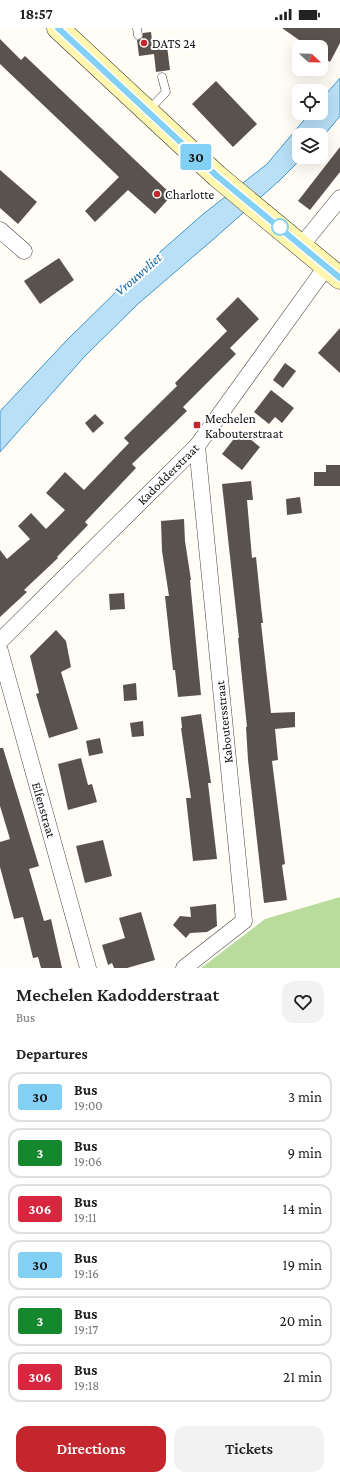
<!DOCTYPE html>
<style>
:root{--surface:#fff;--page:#f2f2f2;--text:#222;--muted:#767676;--line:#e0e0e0;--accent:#c4262e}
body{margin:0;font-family:"Crimson Pro",serif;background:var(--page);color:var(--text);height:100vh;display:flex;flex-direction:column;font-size:15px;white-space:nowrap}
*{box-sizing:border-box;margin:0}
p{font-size:13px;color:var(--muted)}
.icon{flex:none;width:22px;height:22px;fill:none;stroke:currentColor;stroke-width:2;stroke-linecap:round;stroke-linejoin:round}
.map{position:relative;height:940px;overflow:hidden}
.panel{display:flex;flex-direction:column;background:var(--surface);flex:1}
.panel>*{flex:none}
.badge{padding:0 8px;border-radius:3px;font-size:14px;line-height:26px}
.needle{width:26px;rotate:112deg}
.controls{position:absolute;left:292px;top:12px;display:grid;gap:8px}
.controls a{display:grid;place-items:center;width:36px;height:36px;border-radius:8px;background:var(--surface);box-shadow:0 4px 16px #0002;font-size:20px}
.map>.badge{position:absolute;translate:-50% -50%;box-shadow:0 0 0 2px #fff}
h2{padding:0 16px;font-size:15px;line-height:36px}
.round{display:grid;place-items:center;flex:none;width:42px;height:42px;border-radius:12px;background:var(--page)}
.overview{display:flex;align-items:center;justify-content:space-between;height:68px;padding:0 16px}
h1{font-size:19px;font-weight:600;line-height:30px}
.action{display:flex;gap:8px;margin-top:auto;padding:8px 16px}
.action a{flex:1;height:46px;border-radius:12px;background:var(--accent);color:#fff;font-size:16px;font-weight:600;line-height:46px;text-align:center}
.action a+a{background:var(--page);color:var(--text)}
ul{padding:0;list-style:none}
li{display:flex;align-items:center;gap:12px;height:50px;margin:0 8px 6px;padding:0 8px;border:2px solid var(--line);border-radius:12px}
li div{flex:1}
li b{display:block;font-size:15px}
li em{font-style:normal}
li .badge{min-width:44px;font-weight:700;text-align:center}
.status{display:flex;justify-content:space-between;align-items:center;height:28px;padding:0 20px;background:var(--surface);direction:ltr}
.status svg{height:11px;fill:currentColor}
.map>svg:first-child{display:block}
</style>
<div class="status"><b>18:57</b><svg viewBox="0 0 49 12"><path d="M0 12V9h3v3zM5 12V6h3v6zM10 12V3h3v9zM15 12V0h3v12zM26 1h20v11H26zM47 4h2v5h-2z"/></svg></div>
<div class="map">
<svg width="340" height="940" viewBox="0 0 340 940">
<rect width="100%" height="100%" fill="#fffdf5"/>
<polygon fill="#b9dc9c" points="340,869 340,940 201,940 265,891"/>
<polygon fill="#b9e0f7" stroke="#3f96cf" points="340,50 340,88 321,111 321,107 299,107 299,129 303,129 280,152 216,209 139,275 85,328 0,424 0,384 3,380 67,312 127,253 202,187 267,136 310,85 321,85 321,72"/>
<g fill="#5a524d">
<polygon points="282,0 340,0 340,15 330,34 321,28 321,19 309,19"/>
<polygon points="151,4 153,20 167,18 170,42 156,44 154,26 139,28 137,12 142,11 143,5"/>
<polygon points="0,11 21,32 25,28 172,167 155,186 128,162 95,194 85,183 119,149 0,36"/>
<polygon points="216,53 257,96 233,119 192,76"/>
<polygon points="340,119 340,144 310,182 298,173"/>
<polygon points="0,142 37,174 18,196 0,180"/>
<polygon points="59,230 74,252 40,276 24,253"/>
<polygon points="238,269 259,291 230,320 236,326 183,379 187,383 132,436 136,440 85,494 88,497 57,529 58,530 24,562 27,564 0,589 0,522 7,531 30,511 18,498 31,485 46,501 65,482 46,465 65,444 84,462 129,415 124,410 177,358 175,355 227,303 216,291"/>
<polygon points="340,300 340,345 318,325"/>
<polygon points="285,335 296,343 283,360 273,352"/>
<polygon points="271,362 294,380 282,395 275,389 269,396 254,384"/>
<polygon points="95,386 104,395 93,405 85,395"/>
<polygon points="240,403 260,419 242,442 222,426"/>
<polygon points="326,437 340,437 340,458 314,458 314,444 326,444"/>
<polygon points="251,453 253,472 247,472 252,530 256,529 261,578 263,595 261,595 271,685 295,684 295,699 275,701 278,732 272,733 285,836 282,837 287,872 264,875 248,732 246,699 247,699 238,610 239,610 222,456"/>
<polygon points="300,469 302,485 287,487 286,471"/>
<polygon points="184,491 185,513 191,552 190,552 201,667 178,669 175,642 173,642 165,568 169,568 162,523 161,493"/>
<polygon points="124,565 125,581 110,582 109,566"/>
<polygon points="56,602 66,613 71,639 61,644 78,701 49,710 36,666 39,665 30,628"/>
<polygon points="136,655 137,672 124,673 123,657"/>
<polygon points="201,686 211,755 208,755 217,831 193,833 186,770 191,770 181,700 182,700 181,689"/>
<polygon points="143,693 144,708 132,709 130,695"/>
<polygon points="100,710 103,725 89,728 86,713"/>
<polygon points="0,720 3,720 39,838 29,841 44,893 51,891 62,940 41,940 38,929 33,930 23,889 14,891 0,839 0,814 10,811 0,778"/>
<polygon points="81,730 88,757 92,756 97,774 68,782 58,736"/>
<polygon points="103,812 112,848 85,855 76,818"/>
<polygon points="216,876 217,898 207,904 190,905 186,910 173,897 180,888 191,889 190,879"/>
<polygon points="141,884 155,932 127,940 114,940 112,935 108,937 102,917 125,910 119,890"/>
</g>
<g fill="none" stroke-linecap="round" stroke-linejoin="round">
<g stroke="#444" stroke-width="9">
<g id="lane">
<polyline points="137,0 138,7"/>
<polyline points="148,83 166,64 162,49"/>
</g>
</g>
<g stroke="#444" stroke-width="17">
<g id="street">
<polyline points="0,202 24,223"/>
<polyline points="301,218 340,170"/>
<polyline points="0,613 197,418 326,239"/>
<polyline points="0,623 88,940"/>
<polyline points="184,940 244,893 197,418"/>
</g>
</g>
<g stroke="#333" stroke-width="23">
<polyline id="secondary" points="58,0 217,148 340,250"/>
</g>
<use href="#lane" stroke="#fff" stroke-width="8"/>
<use href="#street" stroke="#fff" stroke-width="16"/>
<use href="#secondary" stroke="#fff6b0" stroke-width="22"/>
</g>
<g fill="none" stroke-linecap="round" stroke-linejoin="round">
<g stroke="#fff" stroke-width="9">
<polyline id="line" points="58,0 217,148 340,250"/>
</g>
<use href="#line" stroke="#83d0f5" stroke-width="6"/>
</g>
<g fill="#c4262e" stroke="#fff" stroke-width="1.5">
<circle cx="144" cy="15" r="4"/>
<circle cx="157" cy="166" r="4"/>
<rect x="193" y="393" width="8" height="8" rx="2"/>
</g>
<circle fill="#fff" stroke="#83d0f5" stroke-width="2" cx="280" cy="199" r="8"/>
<g text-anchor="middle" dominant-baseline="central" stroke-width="4" stroke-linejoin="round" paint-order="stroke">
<g font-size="13" fill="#111" stroke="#fff" text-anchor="start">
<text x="152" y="15">DATS 24</text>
<text x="165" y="166">Charlotte</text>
<text x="205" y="390">Mechelen<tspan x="205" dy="15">Kabouterstraat</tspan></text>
</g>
<g font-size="13" fill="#111" stroke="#fff">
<text transform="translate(168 446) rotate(-45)">Kadodderstraat</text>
<text transform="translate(224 694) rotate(-96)">Kaboutersstraat</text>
<text transform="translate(44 782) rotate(74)">Elfenstraat</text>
</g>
<g font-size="14" font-style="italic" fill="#1768a6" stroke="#fff">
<text transform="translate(138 246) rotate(-41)">Vrouwvliet</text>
</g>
</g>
</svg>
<div class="controls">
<a><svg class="needle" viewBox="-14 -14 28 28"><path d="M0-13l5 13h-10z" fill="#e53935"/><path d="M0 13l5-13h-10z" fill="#767676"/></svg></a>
<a><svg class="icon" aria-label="locate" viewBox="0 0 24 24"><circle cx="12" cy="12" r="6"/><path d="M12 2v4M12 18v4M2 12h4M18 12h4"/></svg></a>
<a><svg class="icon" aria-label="layers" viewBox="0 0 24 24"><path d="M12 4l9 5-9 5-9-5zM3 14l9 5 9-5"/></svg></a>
</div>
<b class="badge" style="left:196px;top:129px;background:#83d0f5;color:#111">30</b>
</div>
<section class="panel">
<div class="overview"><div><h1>Mechelen Kadodderstraat</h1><p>Bus</p></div><a class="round"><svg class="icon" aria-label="heart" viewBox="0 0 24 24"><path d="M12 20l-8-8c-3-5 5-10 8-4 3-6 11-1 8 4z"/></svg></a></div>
<h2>Departures</h2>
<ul>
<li><span class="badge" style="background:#83d0f5;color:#111">30</span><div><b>Bus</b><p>19:00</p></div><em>3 min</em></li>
<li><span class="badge" style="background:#15882e;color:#fff">3</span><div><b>Bus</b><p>19:06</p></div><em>9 min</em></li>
<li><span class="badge" style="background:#d7263d;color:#fff">306</span><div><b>Bus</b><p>19:11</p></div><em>14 min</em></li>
<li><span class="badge" style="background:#83d0f5;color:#111">30</span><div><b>Bus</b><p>19:16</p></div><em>19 min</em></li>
<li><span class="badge" style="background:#15882e;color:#fff">3</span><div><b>Bus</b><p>19:17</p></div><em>20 min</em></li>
<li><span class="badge" style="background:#d7263d;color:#fff">306</span><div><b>Bus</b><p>19:18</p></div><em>21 min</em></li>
</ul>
<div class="action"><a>Directions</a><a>Tickets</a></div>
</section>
